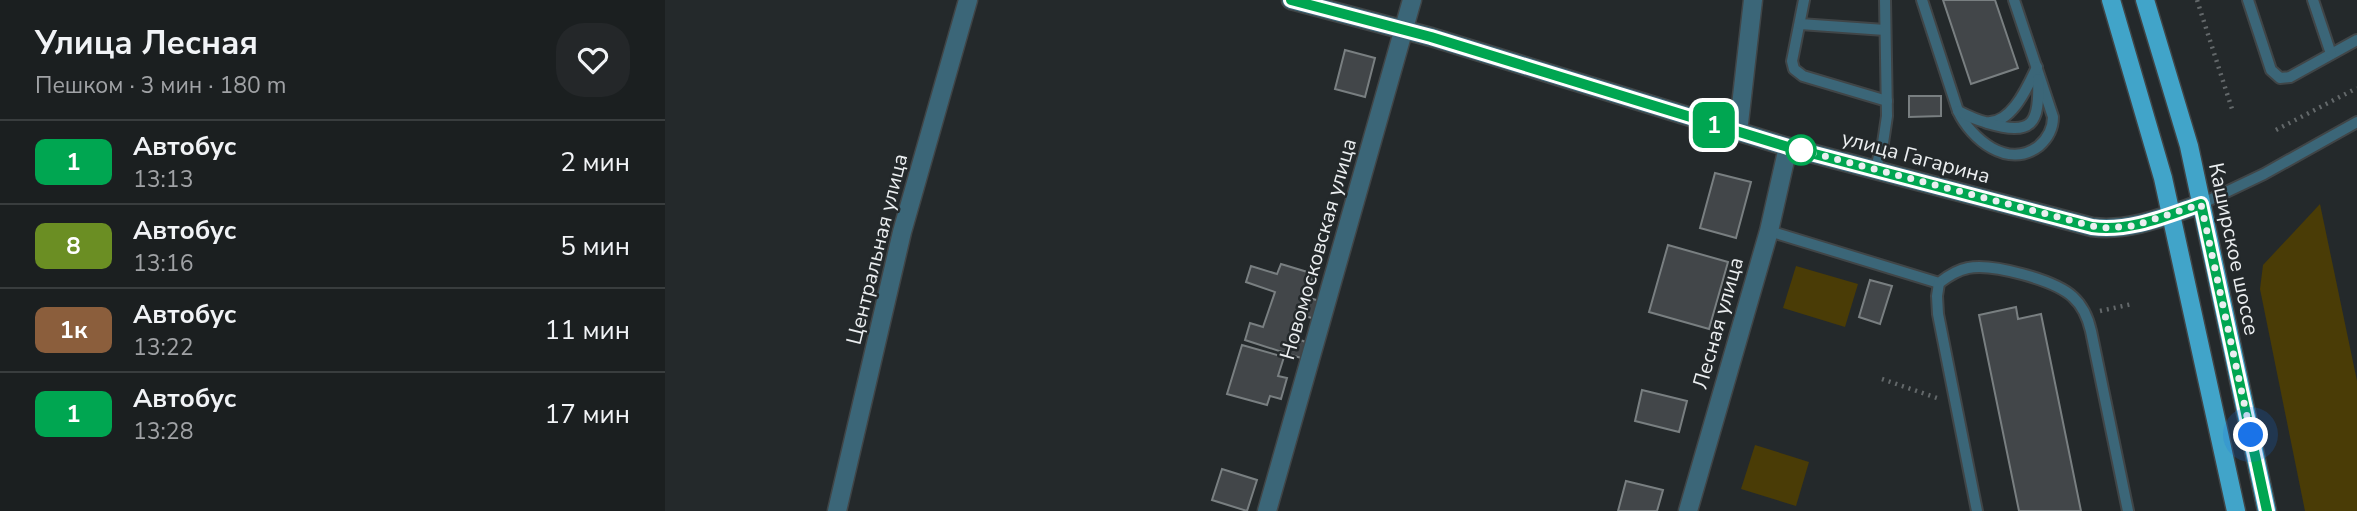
<!DOCTYPE html>
<html lang="ru">
<meta charset="utf-8">
<style>
:root{--surface:#1b1f20;--page:#242729;--text:#f1f3f6;--muted:#a0a2a5;--line:#393d3e}
body{margin:0;font-family:"Nunito Sans",sans-serif;background:var(--page);color:var(--text);height:100vh;display:flex;flex-direction:column;font-size:26px;white-space:nowrap}
*{box-sizing:border-box;margin:0}
p{font-size:23px;color:var(--muted)}
.icon{flex:none;width:38px;height:38px;fill:none;stroke:currentColor;stroke-width:2;stroke-linecap:round;stroke-linejoin:round}
.map{position:relative;flex:1;overflow:hidden}
.panel{display:flex;flex-direction:column;background:var(--surface);width:665px}
.panel>*{flex:none}
.badge{padding:0 14px;border-radius:10px;font-size:24px;line-height:46px}
.you{position:absolute;width:35px;height:35px;margin:-18px;border:5px solid #fff;border-radius:50%;background:#1a73e8;box-shadow:0 0 0 10px #1a73e833}
.map>.badge{position:absolute;translate:-50% -50%;box-shadow:0 0 0 4px #fff}
.round{display:grid;place-items:center;flex:none;width:74px;height:74px;border-radius:28px;background:var(--page)}
.headline{display:flex;align-items:center;justify-content:space-between;height:119px;padding:0 35px}
h1{font-size:33px;font-weight:700;line-height:52px}
ul{padding:0;list-style:none}
li{display:flex;align-items:center;gap:21px;height:84px;padding:0 35px;border-top:2px solid var(--line)}
li div{flex:1}
li b{display:block;font-size:26px}
li em{font-style:normal}
li .badge{min-width:77px;font-weight:700;text-align:center}
main{display:flex;flex:1;min-height:0}
.map>svg:first-child{display:block}
</style>
<main>
<section class="panel">
<div class="headline"><div><h1>Улица Лесная</h1><p>Пешком · 3 мин · 180 m</p></div><a class="round"><svg class="icon" aria-label="heart" viewBox="0 0 24 24"><path d="M12 20l-8-8c-3-5 5-10 8-4 3-6 11-1 8 4z"/></svg></a></div>
<ul>
<li><span class="badge" style="background:#00a651;color:#fff">1</span><div><b>Автобус</b><p>13:13</p></div><em>2 мин</em></li>
<li><span class="badge" style="background:#6b8e23;color:#fff">8</span><div><b>Автобус</b><p>13:16</p></div><em>5 мин</em></li>
<li><span class="badge" style="background:#8b5e3c;color:#fff">1к</span><div><b>Автобус</b><p>13:22</p></div><em>11 мин</em></li>
<li><span class="badge" style="background:#00a651;color:#fff">1</span><div><b>Автобус</b><p>13:28</p></div><em>17 мин</em></li>
</ul>
</section>
<div class="map">
<svg width="1692" height="511" viewBox="0 0 1692 511">
<rect width="100%" height="100%" fill="#24292b"/>
<g fill="#4a3c06">
<polygon points="1655,204 1692,381 1692,511 1640,511 1595,289 1598,265"/>
<polygon points="1131,266 1193,284 1180,327 1118,308"/>
<polygon points="1090,445 1144,462 1131,506 1076,489"/>
</g>
<g fill="#424649" stroke="#797f81" stroke-width="2">
<polygon points="1278,0 1330,0 1353,68 1306,84"/>
<polygon points="680,50 710,58 700,97 670,89"/>
<polygon points="1244,96 1276,96 1276,116 1244,117"/>
<polygon points="1050,173 1086,182 1071,238 1035,228"/>
<polygon points="1003,245 1063,262 1044,329 984,312"/>
<polygon points="616,264 649,274 641,297 655,301 650,319 633,314 626,337 644,343 639,359 580,340 585,323 598,327 610,292 581,282 586,266 612,274"/>
<polygon points="1205,280 1227,286 1215,324 1194,317"/>
<polygon points="1351,307 1353,319 1376,314 1416,511 1354,511 1314,315"/>
<polygon points="577,345 619,357 613,376 622,378 616,399 605,396 602,405 562,394"/>
<polygon points="977,390 1022,401 1014,432 970,421"/>
<polygon points="557,469 592,480 582,511 547,500"/>
<polygon points="961,481 998,490 992,511 953,511"/>
</g>
<g fill="none" stroke-linecap="round" stroke-linejoin="round">
<g stroke="#404547" stroke-width="14">
<g id="service">
<polyline points="1139,0 1127,61 1129,69 1138,76 1222,101"/>
<path d="M1257,0L1293,111C1306,139 1343,170 1374,146C1383,138 1388,128 1388,117L1349,0"/>
<polyline points="1583,0 1606,70 1615,78 1625,77 1692,40"/>
<polyline points="1648,0 1666,54"/>
<polyline points="1135,24 1220,30"/>
<path d="M1293,111C1301,115 1311,120 1320,122C1346,126 1363,86 1372,67"/>
<path d="M1322,123C1367,136 1375,125 1373,79"/>
<polyline points="1210,170 1218,143 1222,116 1220,0"/>
<polyline points="1536,204 1599,174 1692,122"/>
<path d="M1104,231L1274,283C1283,276 1292,270 1303,268C1327,263 1390,280 1408,297C1418,306 1423,318 1426,331L1463,511"/>
<polyline points="1274,283 1272,296 1273,314 1312,511"/>
</g>
</g>
<g stroke="#404547" stroke-width="21">
<g id="minor">
<polyline points="1073,132 1088,0"/>
<polyline points="172,511 237,232 303,0"/>
<polyline points="602,511 747,0"/>
<polyline points="1023,511 1104,231 1123,147"/>
</g>
</g>
<g stroke="#404547" stroke-width="21">
<path id="tertiary" d="M626,0L766,37L1123,147L1427,227C1465,232 1500,216 1536,204"/>
</g>
<g stroke="#404547" stroke-width="21">
<g id="primary">
<polyline points="1446,0 1498,178 1571,511"/>
<polyline points="1480,0 1524,146 1602,511"/>
</g>
</g>
<g stroke="#63686a" stroke-width="4.5" stroke-dasharray="2 5" stroke-linecap="butt">
<polyline points="1532,0 1567,109"/>
<polyline points="1611,130 1692,88"/>
<polyline points="1435,311 1467,304"/>
<polyline points="1217,379 1272,398"/>
</g>
<use href="#service" stroke="#3b6678" stroke-width="10"/>
<use href="#minor" stroke="#3b6678" stroke-width="18"/>
<use href="#tertiary" stroke="#3b6678" stroke-width="18"/>
<use href="#primary" stroke="#41a4c9" stroke-width="18"/>
</g>
<g fill="none" stroke-linecap="round" stroke-linejoin="round">
<g stroke="#fff" stroke-width="16">
<path id="line" d="M626,0L766,37L1123,147L1427,227C1465,232 1501,216 1536,204L1602,511"/>
</g>
<use href="#line" stroke="#00a651" stroke-width="10"/>
<polyline stroke="#ebeef0" stroke-width="7" stroke-dasharray="0 12.6" points="1136,150 1435,228 1468,226 1536,204 1586,435"/>
</g>
<circle fill="#fff" stroke="#00a651" stroke-width="3.5" cx="1136" cy="150" r="14"/>
<g text-anchor="middle" dominant-baseline="central" stroke-width="5" stroke-linejoin="round" paint-order="stroke">
<g font-size="21" fill="#ebeef0" stroke="#24292b">
<text transform="translate(1251 157) rotate(15)">улица Гагарина</text>
<text transform="translate(212 249) rotate(-76)">Центральная улица</text>
<text transform="translate(653 249) rotate(-74)">Новомосковская улица</text>
<text transform="translate(1569 249) rotate(78)">Каширское шоссе</text>
<text transform="translate(1053 323) rotate(-74)">Лесная улица</text>
</g>
</g>
</svg>
<div class="you" style="left:1586px;top:435px"></div>
<b class="badge" style="left:1049px;top:125px;background:#00a651;color:#fff">1</b>
</div>
</main>
